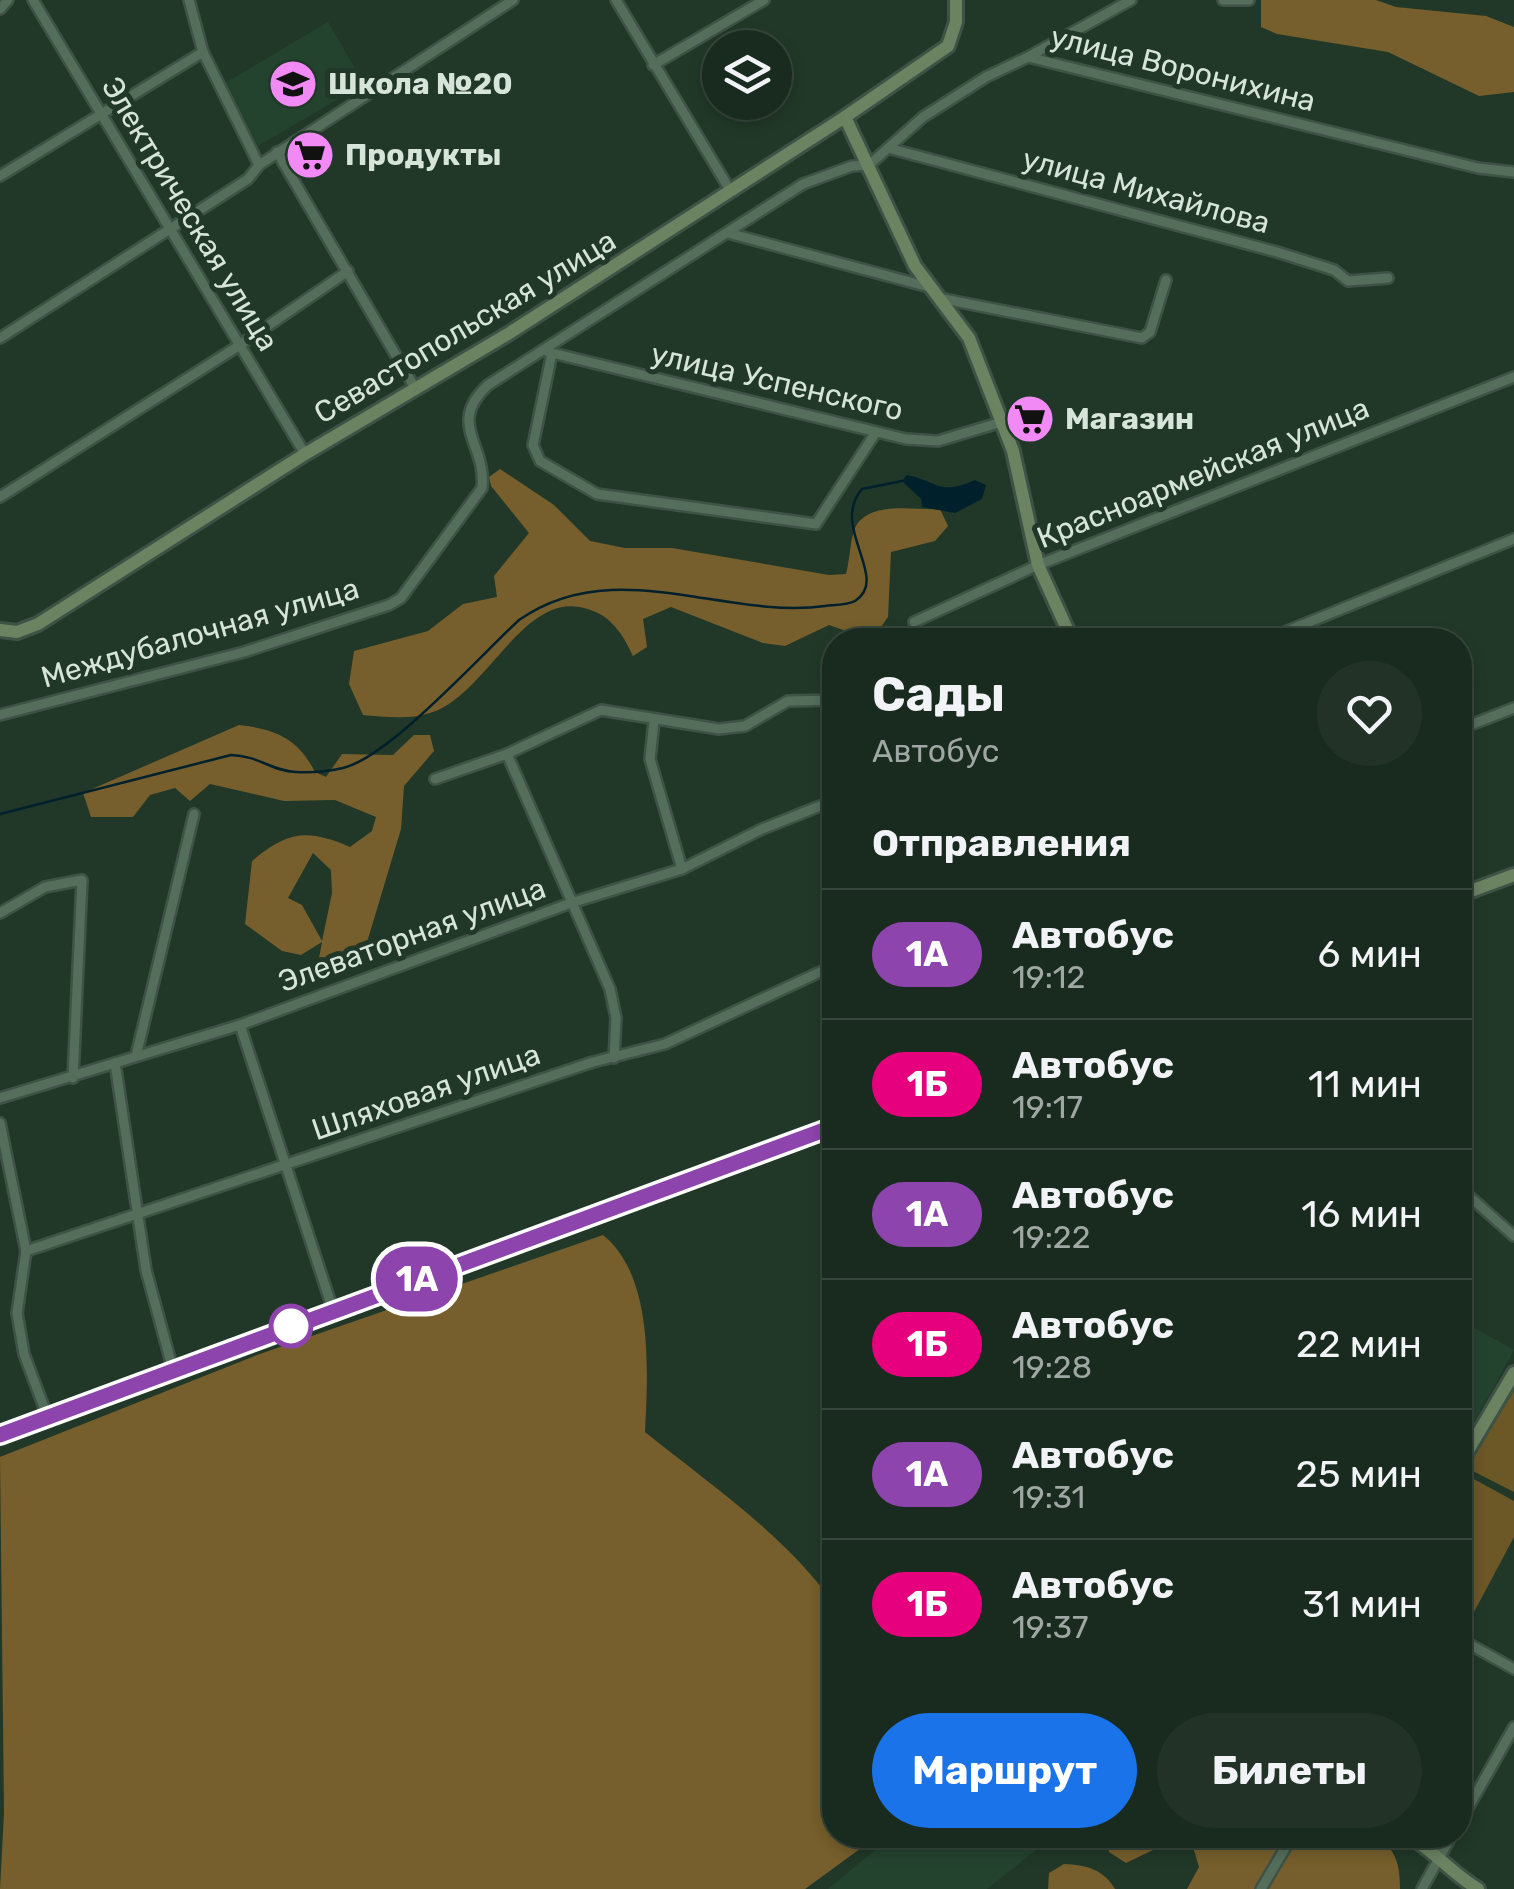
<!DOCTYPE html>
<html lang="ru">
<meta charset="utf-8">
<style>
:root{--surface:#192a1e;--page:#223227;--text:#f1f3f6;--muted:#9fa7a4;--line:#37463c;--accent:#1a73e8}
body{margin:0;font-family:Rubik,sans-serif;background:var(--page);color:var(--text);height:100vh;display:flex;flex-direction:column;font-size:38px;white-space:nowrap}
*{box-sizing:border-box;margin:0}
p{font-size:32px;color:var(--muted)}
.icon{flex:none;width:55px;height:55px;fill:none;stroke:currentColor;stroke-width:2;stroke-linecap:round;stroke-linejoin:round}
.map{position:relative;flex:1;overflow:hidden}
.side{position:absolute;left:822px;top:628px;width:650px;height:1220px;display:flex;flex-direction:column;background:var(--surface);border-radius:40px;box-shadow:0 5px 15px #0003,0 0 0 2px var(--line)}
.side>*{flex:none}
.badge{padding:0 20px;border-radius:32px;font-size:35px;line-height:65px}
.controls{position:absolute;left:702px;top:30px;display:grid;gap:20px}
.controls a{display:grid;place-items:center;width:90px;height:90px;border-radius:50%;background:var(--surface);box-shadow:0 5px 15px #0003,0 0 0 2px var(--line);font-size:50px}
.map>.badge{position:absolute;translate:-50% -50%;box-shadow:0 0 0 5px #fff}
h2{padding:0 50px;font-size:38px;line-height:90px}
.round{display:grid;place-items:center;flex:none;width:105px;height:105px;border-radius:52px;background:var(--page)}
.overview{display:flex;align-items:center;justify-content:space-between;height:170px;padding:0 50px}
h1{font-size:48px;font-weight:700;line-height:75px}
.action{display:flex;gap:20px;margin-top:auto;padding:20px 50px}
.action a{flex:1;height:115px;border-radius:60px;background:var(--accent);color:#fff;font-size:40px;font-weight:700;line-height:115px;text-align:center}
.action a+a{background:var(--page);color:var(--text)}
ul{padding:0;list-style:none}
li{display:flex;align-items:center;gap:30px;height:130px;padding:0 50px;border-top:2px solid var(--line)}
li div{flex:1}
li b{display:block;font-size:38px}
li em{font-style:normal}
li .badge{min-width:110px;font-weight:700;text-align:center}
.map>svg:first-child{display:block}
</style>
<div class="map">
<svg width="1514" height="1889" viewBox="0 0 1514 1889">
<rect width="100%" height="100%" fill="#213828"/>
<g fill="#24432f">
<polygon points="328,22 364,84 258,146 222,85"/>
<polygon points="1460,1320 1514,1350 1469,1431 1460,1426"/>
<polygon points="893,1835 1055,1835 987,1889 828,1889"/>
</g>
<g fill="#6c5727">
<polygon points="1514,1391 1514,1492 1465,1467"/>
<polygon points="1461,1472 1514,1501 1514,1537 1465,1629 1460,1626"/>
</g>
<g fill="#765f2c" fill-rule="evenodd">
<polygon points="1261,0 1376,0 1396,7 1486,16 1514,27 1514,92 1479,96 1388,52 1277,34 1261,27"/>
<path d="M500,469L554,505L590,541L625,548H672L829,575L846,574C850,561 850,537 856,526C872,500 917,511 940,509L948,526L935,541L891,552L888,617L872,640L829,625L785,646L763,643L671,607L643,619L647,647L633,656C621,630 608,612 579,607C522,597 486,693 433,712C411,720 385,717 363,715L349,684L354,651L428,631L463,604L497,597L494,576L529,533L491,486L489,477Z"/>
<path d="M239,725C275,729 298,738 315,772L326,777L342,754L393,755L414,735H430L434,751L404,786L401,829L368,939L352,971L330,976L317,969L322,942L301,955L282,951L245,924L252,861C287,832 306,828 350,847L372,831L376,817L335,800L284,801L210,784L190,801L175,788L150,795L133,817H91L83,793ZM313,853L331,870L332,893L322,941L302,905L288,898Z"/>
<path d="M603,1235C654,1276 648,1372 645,1432C712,1486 784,1534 835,1605V1835H879L805,1889H0L4,1813L0,1457L257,1355Z"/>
<path d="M1105,1835H1375C1396,1849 1400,1864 1400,1889H1187L1199,1867L1193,1847L1176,1839L1126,1863L1109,1852Z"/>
<path d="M1064,1864C1086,1865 1103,1869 1115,1889H1048L1049,1873Z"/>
</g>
<path fill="#00212c" d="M907,475C940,482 938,496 975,480L986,485L982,499L955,513L922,507L921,499L902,481Z"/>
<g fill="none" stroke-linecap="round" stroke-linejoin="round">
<path stroke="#00212c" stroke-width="2.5" d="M0,814L231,755C260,756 271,771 296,772C310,773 329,771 343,768C389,757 480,656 519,620C614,553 724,620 825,606C833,605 848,605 855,601C891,578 829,527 862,489L902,481"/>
<g stroke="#3e5245" stroke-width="14">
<g id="street">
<polyline points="33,0 305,454"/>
<polyline points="189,0 203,52 259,165"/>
<polyline points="616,0 730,190"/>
<polyline points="1223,0 1249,0"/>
<polyline points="0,9 8,0"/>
<polyline points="1028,57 1131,0"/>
<polyline points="653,65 764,0"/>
<polyline points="888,148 1277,252 1334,270 1348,281 1388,278"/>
<polyline points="277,152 415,388"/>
<polyline points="0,176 203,52"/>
<polyline points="728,233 929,287"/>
<polyline points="939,298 1142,338 1150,332 1166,280"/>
<polyline points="0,338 248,179 259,165 513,0"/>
<polyline points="548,352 906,439 938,441 1002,422"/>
<polyline points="552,353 533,445 540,461 597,494 816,524 876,432"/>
<polyline points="0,497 240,345 348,271"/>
<polyline points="914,622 1038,565 1514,377"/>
<polyline points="1265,640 1514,539"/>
<path d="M0,715L244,652L389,605L401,598L482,488C487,444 446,424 488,385L803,184L852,166L869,165L923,117L986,77L1028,57L1478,168L1514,172"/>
<polyline points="654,721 650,759 682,869"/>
<polyline points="1460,729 1514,708"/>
<polyline points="507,754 610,989 616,1018 614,1058"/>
<polyline points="435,779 507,754 601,710 719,729 745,726 788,701 835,700"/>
<polyline points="0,913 45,887 82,880 73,1078"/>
<polyline points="240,1025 333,1310"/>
<polyline points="136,1056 194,814"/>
<polyline points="115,1063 146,1270 173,1370"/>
<polyline points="0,1098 240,1025 571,903 682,869 762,829 835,800"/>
<polyline points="0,1123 26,1251 17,1313 24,1354 48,1418"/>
<polyline points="1460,1188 1514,1236"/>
<polyline points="26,1251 593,1062 665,1044 835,965"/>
<polyline points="1460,1639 1514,1669"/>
<polyline points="1460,1822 1514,1727"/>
<polyline points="1261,1889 1293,1835"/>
<polyline points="1422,1889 1452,1835"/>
</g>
</g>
<g stroke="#3e5245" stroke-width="18">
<g id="secondary">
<polyline points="845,117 915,266 969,338 1013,451 1038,565 1072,640"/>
<polyline points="0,630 17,632 38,624 305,454 508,334 845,117 948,46 956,22 956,0"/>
<polyline points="1460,895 1514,875"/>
<polyline points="0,1435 835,1126"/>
<polyline points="1460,1464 1514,1373"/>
<path d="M1407,1835C1435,1851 1451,1873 1478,1889"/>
</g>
</g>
<use href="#street" stroke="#556e5c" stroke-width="9"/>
<use href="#secondary" stroke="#6c8362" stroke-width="12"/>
</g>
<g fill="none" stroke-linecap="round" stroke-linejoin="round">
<g stroke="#fff" stroke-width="22">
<polyline id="line" points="0,1435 835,1126"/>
</g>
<use href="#line" stroke="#8e44ad" stroke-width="15"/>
</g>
<defs>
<g id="school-disc" transform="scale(2.5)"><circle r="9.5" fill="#f18af4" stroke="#213828"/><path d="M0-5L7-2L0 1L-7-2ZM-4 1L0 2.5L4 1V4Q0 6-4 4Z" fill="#111"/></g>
<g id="supermarket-disc" transform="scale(2.5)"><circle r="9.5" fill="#f18af4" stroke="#213828"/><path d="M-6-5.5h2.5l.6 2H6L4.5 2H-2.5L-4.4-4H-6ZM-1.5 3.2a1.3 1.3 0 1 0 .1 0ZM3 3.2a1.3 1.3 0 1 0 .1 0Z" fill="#111"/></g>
</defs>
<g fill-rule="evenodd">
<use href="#school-disc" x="293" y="84"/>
<use href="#supermarket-disc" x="310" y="155"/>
<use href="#supermarket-disc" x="1030" y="419"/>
</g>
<circle fill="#fff" stroke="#8e44ad" stroke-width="5" cx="291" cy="1326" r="20"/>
<g text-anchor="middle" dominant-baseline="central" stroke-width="10" stroke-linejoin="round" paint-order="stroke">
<g font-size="30" fill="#d6e4da" stroke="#213828">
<text transform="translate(1183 69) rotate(14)">улица Воронихина</text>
<text transform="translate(1146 191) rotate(15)">улица Михайлова</text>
<text transform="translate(190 214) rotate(59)">Электрическая улица</text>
<text transform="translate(465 327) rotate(-31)">Севастопольская улица</text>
<text transform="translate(777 382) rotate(13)">улица Успенского</text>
<text transform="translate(1203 473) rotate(-22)">Красноармейская улица</text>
<text transform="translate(200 633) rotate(-16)">Междубалочная улица</text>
<text transform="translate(412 935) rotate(-20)">Элеваторная улица</text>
<text transform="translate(426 1092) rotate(-19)">Шляховая улица</text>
</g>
<g font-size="30" font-weight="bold" fill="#d6e4da" stroke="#213828" text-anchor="start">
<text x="328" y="84">Школа №20</text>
<text x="345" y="155">Продукты</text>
<text x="1065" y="419">Магазин</text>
</g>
</g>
</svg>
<div class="controls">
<a><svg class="icon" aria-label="layers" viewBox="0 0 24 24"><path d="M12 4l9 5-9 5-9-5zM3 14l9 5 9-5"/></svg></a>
</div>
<b class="badge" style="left:417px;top:1279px;background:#8e44ad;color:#fff">1А</b>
<section class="side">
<div class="overview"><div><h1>Сады</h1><p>Автобус</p></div><a class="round"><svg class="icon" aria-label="heart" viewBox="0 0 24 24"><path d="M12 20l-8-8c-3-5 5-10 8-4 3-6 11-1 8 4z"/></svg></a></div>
<h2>Отправления</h2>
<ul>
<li><span class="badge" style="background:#8e44ad;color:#fff">1А</span><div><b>Автобус</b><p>19:12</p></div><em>6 мин</em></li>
<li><span class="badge" style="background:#e6007e;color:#fff">1Б</span><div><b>Автобус</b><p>19:17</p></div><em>11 мин</em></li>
<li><span class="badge" style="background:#8e44ad;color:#fff">1А</span><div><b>Автобус</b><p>19:22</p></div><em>16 мин</em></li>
<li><span class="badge" style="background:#e6007e;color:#fff">1Б</span><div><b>Автобус</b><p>19:28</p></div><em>22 мин</em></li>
<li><span class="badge" style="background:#8e44ad;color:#fff">1А</span><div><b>Автобус</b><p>19:31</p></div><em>25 мин</em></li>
<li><span class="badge" style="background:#e6007e;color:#fff">1Б</span><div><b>Автобус</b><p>19:37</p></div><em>31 мин</em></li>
</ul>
<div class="action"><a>Маршрут</a><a>Билеты</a></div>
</section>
</div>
